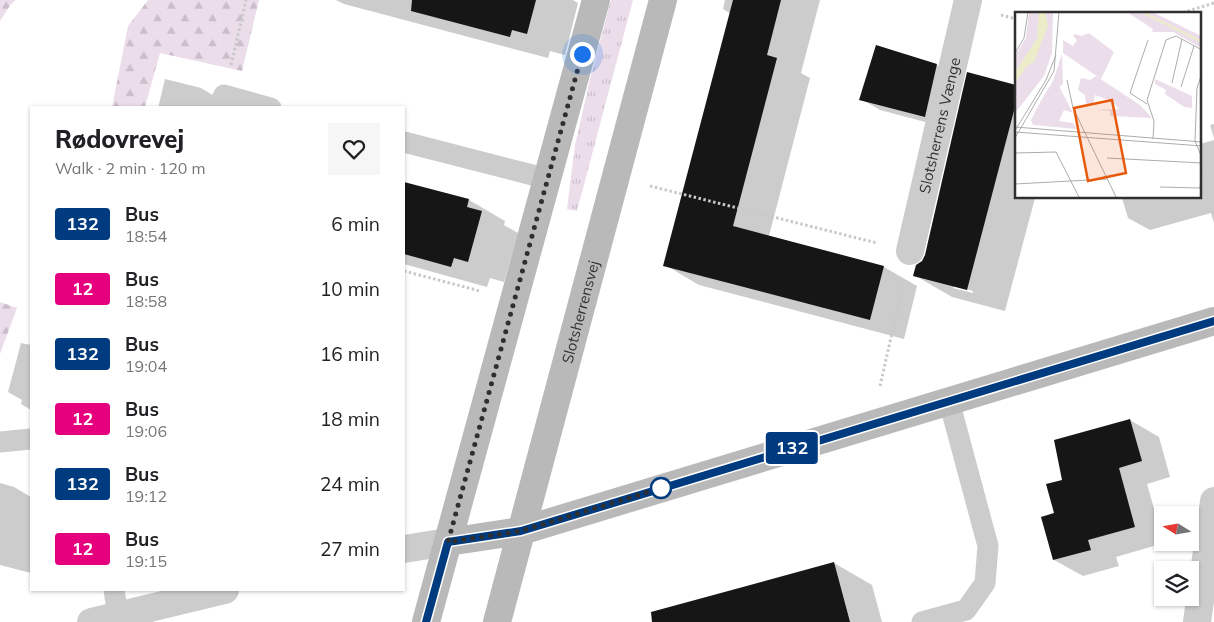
<!DOCTYPE html>
<meta charset="utf-8">
<style>
:root{--surface:#fff;--page:#f6f6f6;--text:#202124;--muted:#757577}
body{margin:0;font-family:Mulish,sans-serif;background:var(--page);color:var(--text);height:100vh;display:flex;flex-direction:column;font-size:19px;white-space:nowrap}
*{box-sizing:border-box;margin:0}
p{font-size:16px;color:var(--muted)}
.icon{flex:none;width:28px;height:28px;fill:none;stroke:currentColor;stroke-width:2;stroke-linecap:round;stroke-linejoin:round}
.map{position:relative;flex:1;overflow:hidden}
.details{position:absolute;left:30px;top:106px;width:375px;height:485px;display:flex;flex-direction:column;background:var(--surface);border-radius:0px;box-shadow:0 1px 4px #0004}
.details>*{flex:none}
.badge{padding:0 10px;border-radius:4px;font-size:18px;line-height:32px}
.needle{width:32px;rotate:281deg}
.fabs{position:absolute;left:1154px;top:506px;display:grid;gap:10px}
.fabs a{display:grid;place-items:center;width:45px;height:45px;border-radius:0px;background:var(--surface);box-shadow:0 1px 4px #0004;font-size:25px}
.you{position:absolute;width:25px;height:25px;margin:-12px;border:4px solid #fff;border-radius:50%;background:#1a73e8;box-shadow:0 0 0 8px #1a73e833}
.map>.badge{position:absolute;translate:-50% -50%;box-shadow:0 0 0 2px #fff}
.round{display:grid;place-items:center;flex:none;width:52px;height:52px;border-radius:0px;background:var(--page)}
.head{display:flex;align-items:center;justify-content:space-between;height:85px;padding:0 25px}
h1{font-size:24px;font-weight:800;line-height:38px}
ul{padding:0;list-style:none}
li{display:flex;align-items:center;gap:15px;height:65px;padding:0 25px}
li div{flex:1}
li b{display:block;font-size:19px}
li em{font-style:normal}
li .badge{min-width:55px;font-weight:700;text-align:center}
.map>svg:first-child{display:block}
</style>
<div class="map">
<svg width="1214" height="622" viewBox="0 0 1214 622">
<defs>
<pattern id="grass-tufts" width="24" height="20" patternUnits="userSpaceOnUse" patternTransform="scale(1.25)"><rect width="24" height="20" fill="#ecddeb"/><path d="M3 7l-1-3M5 7V3M7 7l1-3M15 17l-1-3M17 17v-4M19 17l1-3" fill="none" stroke="#cbbeca"/></pattern>
<pattern id="forest-firs" width="22" height="20" patternUnits="userSpaceOnUse" patternTransform="scale(1.25)"><rect width="22" height="20" fill="#ecddeb"/><path d="M5 1l3.5 6h-7zM16 11l3.5 6h-7z" fill="#cbbeca"/></pattern>
</defs>
<rect width="100%" height="100%" fill="#fff"/>
<polygon fill="url(#grass-tufts)" points="611,0 633,0 577,211 567,209 575,145 591,75"/>
<g fill="url(#forest-firs)">
<polygon points="0,0 16,0 11,4 0,21"/>
<polygon points="148,0 259,0 242,71 160,53 145,107 112,107 128,26"/>
<polygon points="0,302 17,308 0,354"/>
</g>
<g fill="#0003" fill-rule="evenodd">
<polygon points="336,0 573,0 578,3 565,55 550,51 548,58 344,4"/>
<polygon points="725,0 820,0 801,73 810,78 769,236 884,267 917,286 904,339 699,285 665,265 731,14 723,9"/>
<polygon points="937,65 956,76 944,127 880,110 861,99"/>
<path d="M968,73L1016,86V198H1035L1005,311L952,297L914,275L926,255ZM955,286L973,291V293L953,288Z"/>
<polygon points="165,79 201,88 234,108 158,108"/>
<polygon points="1214,124 1214,138 1210,125"/>
<polygon points="1214,140 1214,223 1211,213 1150,230 1128,218 1122,198 1200,198 1200,144"/>
<polygon points="404,183 469,200 505,221 504,225 518,233 504,282 490,278 487,287 404,264"/>
<polygon points="21,343 31,345 31,410 21,404 22,400 8,392"/>
<polygon points="1130,420 1159,437 1170,477 1147,484 1164,543 1116,557 1119,566 1083,576 1054,560 1056,514 1064,481"/>
<polygon points="0,483 14,487 31,497 31,573 0,565"/>
<polygon points="834,563 872,585 882,622 679,622"/>
</g>
<g fill="#161616">
<polygon points="412,0 536,0 527,34 512,30 510,37 411,11"/>
<polygon points="733,0 781,0 767,55 777,58 733,226 884,266 870,320 663,266"/>
<polygon points="876,45 937,64 925,117 859,100"/>
<polygon points="967,72 1016,85 1016,103 967,290 913,276 916,265 922,261 925,255"/>
<polygon points="404,182 469,199 467,207 482,211 468,262 454,258 451,267 404,254"/>
<polygon points="1130,419 1142,461 1119,468 1135,527 1088,540 1091,550 1053,560 1041,517 1054,513 1046,484 1062,480 1054,440"/>
<polygon points="834,562 850,622 652,622 651,612"/>
</g>
<g fill="none" stroke-linecap="round" stroke-linejoin="round">
<g stroke="#c9c9c9" stroke-width="3" stroke-dasharray="2.5 2.5" stroke-linecap="butt">
<polyline points="1178,14 1214,3"/>
<polyline points="1001,15 1016,19"/>
<polyline points="231,65 246,0"/>
<polyline points="650,186 877,243"/>
<polyline points="404,271 480,291"/>
<polyline points="880,386 903,285"/>
</g>
<g stroke="#ccc" stroke-width="21">
<polyline points="217,108 224,95 271,108"/>
<polyline points="404,142 548,179"/>
<polyline points="0,442 31,439"/>
<polyline points="114,590 118,616"/>
<polyline points="922,622 966,610 985,583 988,546 949,401"/>
</g>
<g stroke="#ccc" stroke-width="28">
<path id="s1" d="M910,251L968,0"/>
<polyline points="404,549 448,542"/>
<polyline points="91,622 225,590"/>
<polyline points="1197,622 1214,501"/>
</g>
<g stroke="#b9b9b9" stroke-width="28">
<polyline points="448,542 521,531 1214,321"/>
<polyline points="426,622 596,0"/>
<path id="s2" d="M497,622L663,0"/>
</g>
</g>
<g fill="none" stroke-linecap="round" stroke-linejoin="round">
<g stroke="#fff" stroke-width="11">
<polyline id="line" points="426,622 448,542 521,531 1214,321"/>
</g>
<use href="#line" stroke="#003b80" stroke-width="8"/>
<polyline stroke="#2f2f2f" stroke-width="5" stroke-dasharray="0 9" points="582,54 448,542 521,531 661,488"/>
</g>
<circle fill="#fff" stroke="#003b80" stroke-width="2.5" cx="661" cy="488" r="10"/>
<g text-anchor="middle" dominant-baseline="central" stroke-width="5" stroke-linejoin="round" paint-order="stroke">
<g font-size="15" fill="#2f2f2f" stroke="#fff">
<text stroke="none"><textPath href="#s1" startOffset="129">Slotsherrens Vænge</textPath></text>
<text stroke="none"><textPath href="#s2" startOffset="321">Slotsherrensvej</textPath></text>
</g>
</g>
<g transform="translate(1015 12)">
<rect width="186" height="186" fill="#fff"/>
<path d="M14,0H38L37,41L29,64L0,101V43L11,26ZM112,0H137L162,12L186,24V36L158,20H137L138,17ZM74,21L99,40L86,67L48,41V28L58,34L62,28L58,24L60,22L66,24ZM47,42L48,72L44,75L38,69ZM140,67L177,84V96L169,95L150,82L151,78L140,72ZM47,80L58,101L49,98L44,109L58,111L62,117L18,113L16,108L24,92Z" fill="#ecddeb"/>
<path d="M81,64L125,93L137,106L95,104V99L79,98L104,97L97,89L80,83L78,93L71,92L70,83L63,78L66,66L75,68ZM38,69L43,71L47,80L24,92Z" fill="#ecddeb"/>
<path d="M73,23L97,40L87,55L62,37Z" fill="#ecddeb"/>
<path d="M24,0H30L33,14L19,50L11,55L0,71V60L22,27Z" fill="#ececc9"/>
<path fill="none" stroke="#ececc9" stroke-width="2.5" d="M127,0L187,30"/>
<path fill="none" stroke="#acacac" stroke-width="1" d="M0,41L9,26L13,0M187,61L182,76L180,129L187,146M52,68L58,96L102,187M157,71L167,27M166,75L179,34M132,92L115,81L133,28M0,115L187,130M1,117L31,68L41,43M0,120L187,134M0,126L39,59L44,0M138,127L139,109L132,88L151,28L161,24L187,38M0,141L41,140L65,187M92,146L187,151M0,172L92,167M145,175L185,176L187,155"/>
<path fill="#e8590c" fill-opacity="0.15" stroke="#e8590c" stroke-width="2.5" d="M97,88L111,161L73,169L59,96Z"/>
<rect width="186" height="186" fill="none" stroke="#2f2f2f" stroke-width="2.5"/>
</g>
</svg>
<div class="fabs">
<a><svg class="needle" viewBox="-14 -14 28 28"><path d="M0-13l5 13h-10z" fill="#e53935"/><path d="M0 13l5-13h-10z" fill="#757577"/></svg></a>
<a><svg class="icon" aria-label="layers" viewBox="0 0 24 24"><path d="M12 4l9 5-9 5-9-5zM3 14l9 5 9-5"/></svg></a>
</div>
<div class="you" style="left:582px;top:54px"></div>
<b class="badge" style="left:792px;top:448px;background:#003b80;color:#fff">132</b>
<section class="details">
<div class="head"><div><h1>Rødovrevej</h1><p>Walk · 2 min · 120 m</p></div><a class="round"><svg class="icon" aria-label="heart" viewBox="0 0 24 24"><path d="M12 20l-8-8c-3-5 5-10 8-4 3-6 11-1 8 4z"/></svg></a></div>
<ul>
<li><span class="badge" style="background:#003b80;color:#fff">132</span><div><b>Bus</b><p>18:54</p></div><em>6 min</em></li>
<li><span class="badge" style="background:#e6007e;color:#fff">12</span><div><b>Bus</b><p>18:58</p></div><em>10 min</em></li>
<li><span class="badge" style="background:#003b80;color:#fff">132</span><div><b>Bus</b><p>19:04</p></div><em>16 min</em></li>
<li><span class="badge" style="background:#e6007e;color:#fff">12</span><div><b>Bus</b><p>19:06</p></div><em>18 min</em></li>
<li><span class="badge" style="background:#003b80;color:#fff">132</span><div><b>Bus</b><p>19:12</p></div><em>24 min</em></li>
<li><span class="badge" style="background:#e6007e;color:#fff">12</span><div><b>Bus</b><p>19:15</p></div><em>27 min</em></li>
</ul>
</section>
</div>
